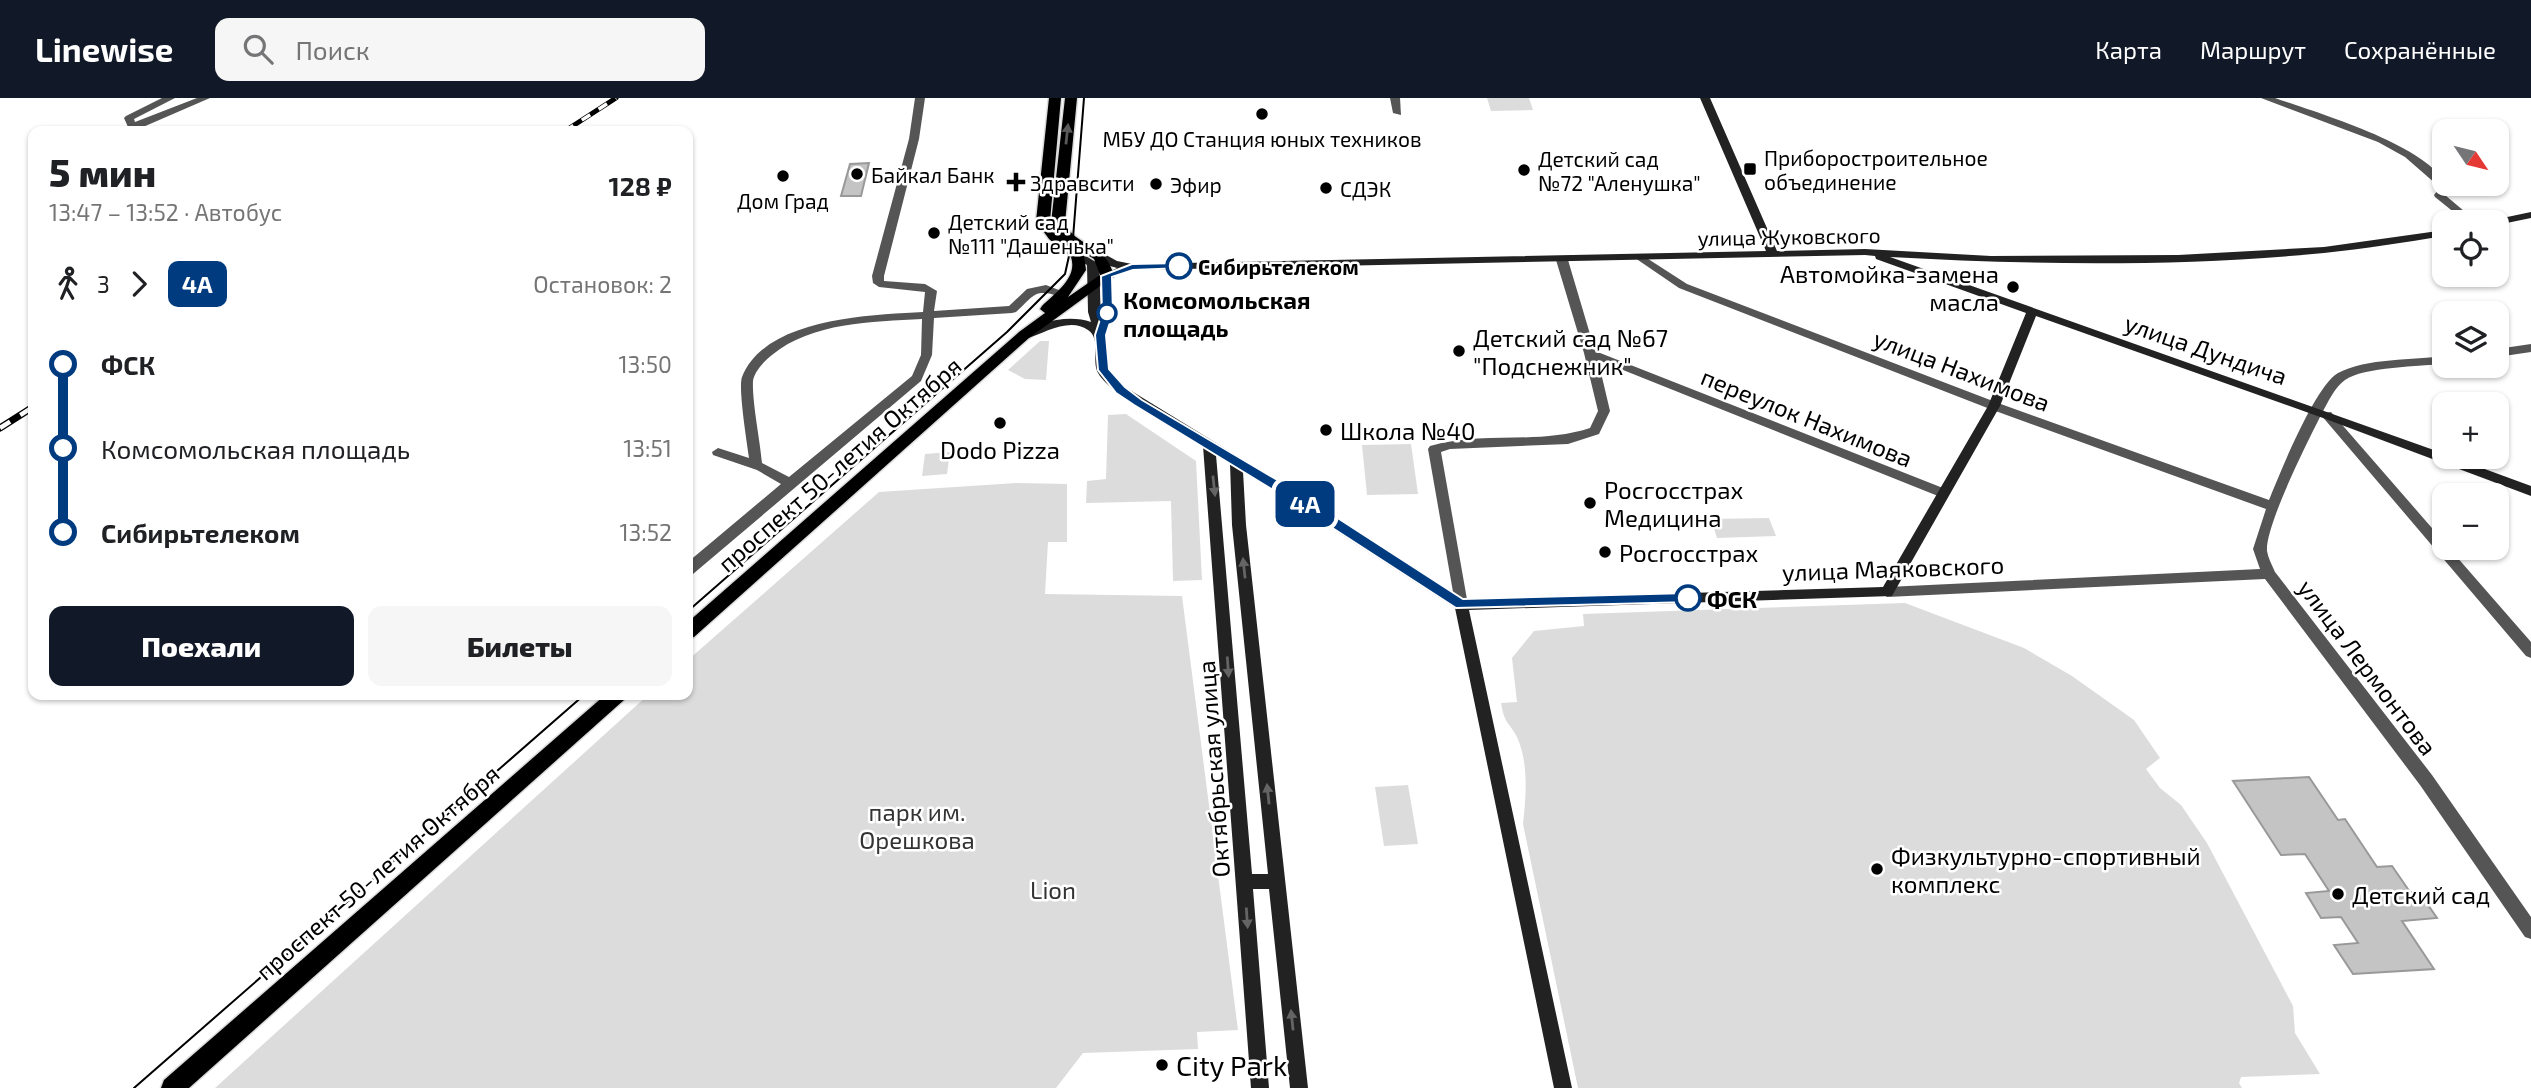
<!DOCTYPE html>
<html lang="ru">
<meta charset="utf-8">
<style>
:root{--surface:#fff;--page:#f6f6f6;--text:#202124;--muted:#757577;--accent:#111827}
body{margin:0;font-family:"Exo 2",sans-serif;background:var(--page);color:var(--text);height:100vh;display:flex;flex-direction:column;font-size:26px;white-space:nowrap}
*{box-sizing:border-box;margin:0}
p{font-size:23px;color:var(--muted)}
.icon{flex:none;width:38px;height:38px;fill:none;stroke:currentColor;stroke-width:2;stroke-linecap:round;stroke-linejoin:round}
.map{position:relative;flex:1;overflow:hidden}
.drawer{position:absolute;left:28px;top:28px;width:665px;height:574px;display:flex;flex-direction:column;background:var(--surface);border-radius:14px;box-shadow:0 2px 5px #0004}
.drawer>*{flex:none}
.badge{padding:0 14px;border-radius:10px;font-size:24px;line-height:46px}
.needle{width:46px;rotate:125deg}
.buttons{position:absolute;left:2432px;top:21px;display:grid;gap:14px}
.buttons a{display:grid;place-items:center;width:77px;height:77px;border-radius:14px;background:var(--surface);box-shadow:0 2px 5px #0004;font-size:35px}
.map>.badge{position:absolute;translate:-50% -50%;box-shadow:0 0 0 4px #fff}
.legs{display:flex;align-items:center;gap:10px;height:77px;padding:0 21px;font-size:23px}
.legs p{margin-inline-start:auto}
.headline{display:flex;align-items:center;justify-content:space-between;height:119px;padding:0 21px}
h1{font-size:38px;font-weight:800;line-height:52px}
.cta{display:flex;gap:14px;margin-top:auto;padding:14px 21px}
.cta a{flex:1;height:80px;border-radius:14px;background:var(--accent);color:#fff;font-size:28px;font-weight:800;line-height:80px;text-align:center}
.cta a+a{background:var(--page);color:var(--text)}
ul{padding:0 21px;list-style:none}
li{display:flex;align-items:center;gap:24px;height:84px;font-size:26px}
li i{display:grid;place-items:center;width:10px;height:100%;margin:0 9px;background:currentColor}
li i::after{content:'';width:18px;height:18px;margin:-9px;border:5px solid;border-radius:50%;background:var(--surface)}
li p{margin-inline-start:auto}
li:first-child i{background:linear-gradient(#0000 50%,currentColor 0)}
li:last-child i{background:linear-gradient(currentColor 50%,#0000 0)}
header{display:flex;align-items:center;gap:42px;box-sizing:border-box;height:98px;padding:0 35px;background:var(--accent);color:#fff}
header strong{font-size:33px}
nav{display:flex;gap:38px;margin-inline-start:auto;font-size:24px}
.search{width:490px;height:63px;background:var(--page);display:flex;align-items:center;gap:18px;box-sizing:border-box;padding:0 24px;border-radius:14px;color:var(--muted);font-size:26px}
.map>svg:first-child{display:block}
</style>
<header>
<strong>Linewise</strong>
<div class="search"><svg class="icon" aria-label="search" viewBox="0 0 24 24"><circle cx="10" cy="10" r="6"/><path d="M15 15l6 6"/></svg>Поиск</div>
<nav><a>Карта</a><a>Маршрут</a><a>Сохранённые</a></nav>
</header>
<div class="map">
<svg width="2531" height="990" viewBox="0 0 2531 990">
<rect width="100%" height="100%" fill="#fff"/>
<g fill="#dcdcdc">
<polygon points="1487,0 1529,0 1533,12 1491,13"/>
<polygon points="1040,243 1049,243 1046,282 1025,281 1008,272"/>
<polygon points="1126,316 1196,363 1202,482 1173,483 1171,403 1086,405 1087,383 1106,381 1108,317"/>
<polygon points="1411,346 1418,396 1367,397 1362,347"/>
<polygon points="950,354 947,376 922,378 925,356"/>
<polygon points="1016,385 1067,386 1067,444 1048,444 1045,496 1182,498 1238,932 1197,934 1198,951 1083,955 1056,990 215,990 648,597 688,597 688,562 879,394"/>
<polygon points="1769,420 1776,438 1717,440 1711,421"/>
<path d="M1905,505L2024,550L2072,578L2134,622L2160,660L2146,671L2160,690L2181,707L2207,745L2293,908L2295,935L2320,976L2241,979L2239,985L2242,990H1578L1523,726C1526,698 1529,666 1517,639C1509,623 1505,628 1501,605L1517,604L1512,560L1534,533L1584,528L1583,516Z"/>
<polygon points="1408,687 1418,746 1384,748 1375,689"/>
</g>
<g fill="#c4c4c4" stroke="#999" stroke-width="2">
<polygon points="869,65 861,98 841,98 850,66"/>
<polygon points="2309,679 2338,722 2345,721 2377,769 2392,768 2410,794 2419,794 2437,820 2402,823 2434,871 2353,876 2334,847 2358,845 2341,819 2321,820 2306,795 2329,793 2305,756 2281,757 2233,683"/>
</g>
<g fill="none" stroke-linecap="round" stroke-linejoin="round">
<g stroke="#dbdbdb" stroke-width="3">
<g id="primary">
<path d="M1049,0H1061L1050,123L1054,130L1051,125L1065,0H1077L1065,125C1077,151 1104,142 1114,178L1029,240L694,539L688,541V524L1019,234L1045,215L1040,211L1042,208C1055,195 1078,180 1071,159L1049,141L1036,123ZM1078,151L1094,161L1100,177L1068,199L1086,172L1084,157Z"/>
<polygon points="605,597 626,597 624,602 189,990 161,990 164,982"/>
</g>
</g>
<g fill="#555" fill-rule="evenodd">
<polygon points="162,0 175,0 134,21 135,24 197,0 210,0 143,29 128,29 124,20 126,18"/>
<path d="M915,0H925L919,41L884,178V183L925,186L937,193L934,213L1009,208L1027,191L1046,187L1069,196L1063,199C1035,191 1037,194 1016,214L1012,215L934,220L932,257L921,283L693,476L688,477V464L781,386L757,372L713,357L712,354L718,350L749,360C747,345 738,290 742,279C765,220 870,217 923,214L925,194L879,189L873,185L872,178L909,41ZM922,221L921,257L912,278L789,379L762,365C760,342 752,304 753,283C754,274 764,263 772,257C812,224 872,224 922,221Z"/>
<polygon points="1390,0 1400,0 1401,17 1393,15"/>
<path d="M2261,0H2275C2317,15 2436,49 2448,92L2445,97L2477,124H2466L2435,99L2434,97L2438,92L2436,86L2405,59L2378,44Z"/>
<path d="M1642,157L1687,186L1998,305L2269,402C2280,375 2315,288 2338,275C2366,260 2414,262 2445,258V266C2421,268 2363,269 2345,282C2335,289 2328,304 2322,315L2331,314L2445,445V450H2449L2531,544V560L2526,558L2321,317C2308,343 2265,428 2267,453C2268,460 2272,467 2275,474L2432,677L2531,819V841L2525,839L2420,687L2265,481L1887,499L1880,494L1887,489L2260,471L2253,451L2266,411L1990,311L1679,190L1638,162L1636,160Z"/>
<path d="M1562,159L1568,162L1595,253L1948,392L1950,395L1948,398H1938L1598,262L1610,313L1599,336L1568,346L1450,351L1441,354L1468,507L1466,511H1456L1428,351L1430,348C1482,333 1538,347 1590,330L1598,313L1584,255L1556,162Z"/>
<polygon points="2531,246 2531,254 2497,259 2497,251"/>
</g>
<g fill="#222" fill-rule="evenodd">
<path d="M1700,0H1710L1777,153L1865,151L1991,158L2178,157L2324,149L2445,132V138C2405,144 2364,151 2324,155C2181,169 2033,167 1890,159L2445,356V359H2452L2531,388V398L2323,320L2036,218L2000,308L1892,498L1469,512L1572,990H1554L1455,510L1243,373L1246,427L1308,990H1290L1269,791H1253L1269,990H1251L1203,348C1179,333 1108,297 1097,273C1092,260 1101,241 1088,232C1070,219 1044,235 1026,241L1020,237C1037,223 1070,216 1091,224L1088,214L1087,167L1067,154V150L1071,149L1099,166L1101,217V178L1117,170L1110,168L1095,158V154L1099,153L1117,163L1132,166L1766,153ZM1865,157L1875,158L1876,161L2026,215L1988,308L1883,489L1463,502L1296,394L1125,289L1109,271L1106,237L1113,215V180L1123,173L1119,170L1132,172ZM1216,357L1230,365L1232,427L1268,776H1252Z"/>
<polygon points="2531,114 2531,120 2497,127 2497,124 2492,124 2493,122"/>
</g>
<use href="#primary" fill="#000" fill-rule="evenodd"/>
<g stroke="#000" stroke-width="2">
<polyline points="688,513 1007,234 1065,176 1073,140 1084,0"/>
<polyline points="134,990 584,597"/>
</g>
<g stroke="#000" stroke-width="5">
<polyline id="rail-far1" points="565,33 616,0"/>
</g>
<g stroke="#000" stroke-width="7">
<polyline id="rail" points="0,330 33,309"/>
</g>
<use href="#rail-far1" stroke="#fff" stroke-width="3.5" stroke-dasharray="10" stroke-linecap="butt"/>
<use href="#rail" stroke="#fff" stroke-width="4.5" stroke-dasharray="12" stroke-linecap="butt"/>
</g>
<defs><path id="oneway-solid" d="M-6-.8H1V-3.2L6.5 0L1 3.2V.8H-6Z" transform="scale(1.75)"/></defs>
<use fill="#595959" href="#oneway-solid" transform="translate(1067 36) rotate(-84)"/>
<g fill="#646464">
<use href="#oneway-solid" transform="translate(1214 388) rotate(84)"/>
<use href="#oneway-solid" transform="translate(1244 470) rotate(-96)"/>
<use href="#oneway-solid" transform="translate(1228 569) rotate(86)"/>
<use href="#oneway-solid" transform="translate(1268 696) rotate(-96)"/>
<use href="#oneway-solid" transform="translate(1247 820) rotate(86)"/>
<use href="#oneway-solid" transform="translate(1292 922) rotate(-96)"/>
</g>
<polygon fill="#003b80" stroke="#fff" stroke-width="2" points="1179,165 1185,168 1183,170 1133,172 1112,179 1113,215 1106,237 1109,271 1125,289 1142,302 1296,393 1463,501 1688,495 1693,496 1693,504 1456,510 1286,400 1134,307 1116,295 1098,272 1095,237 1102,215 1101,178 1132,166"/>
<g fill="#000" stroke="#fff" stroke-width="2.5">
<circle cx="1262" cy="16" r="7"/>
<rect x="1743" y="64" width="14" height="14" rx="3.5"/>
<circle cx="1524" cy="72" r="7"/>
<circle cx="857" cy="76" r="7"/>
<circle cx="783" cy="78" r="7"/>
<path d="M1012.5 73.5h7v7h7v7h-7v7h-7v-7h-7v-7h7z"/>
<circle cx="1156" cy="86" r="7"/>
<circle cx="1326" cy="90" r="7"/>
<circle cx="934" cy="135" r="7"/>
<circle cx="2013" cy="189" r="7"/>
<circle cx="1459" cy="253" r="7"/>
<circle cx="1000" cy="325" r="7"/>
<circle cx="1326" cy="332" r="7"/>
<circle cx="1590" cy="405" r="7"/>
<circle cx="1605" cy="454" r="7"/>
<circle cx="1877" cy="771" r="7"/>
<circle cx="2338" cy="796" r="7"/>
<circle cx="1162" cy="967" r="7"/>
</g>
<g fill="#fff" stroke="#003b80" stroke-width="3.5">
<circle cx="1179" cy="168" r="12"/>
<circle cx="1107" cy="215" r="9"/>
<circle cx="1688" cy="500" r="12"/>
</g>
<g text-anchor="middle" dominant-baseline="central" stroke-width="5" stroke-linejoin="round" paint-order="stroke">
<g font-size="21" fill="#000" stroke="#fff" text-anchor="start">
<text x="1262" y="40" text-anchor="middle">МБУ ДО Станция юных техников</text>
<text x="1764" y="59">Приборостроительное<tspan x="1764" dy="24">объединение</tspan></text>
<text x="1538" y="60">Детский сад<tspan x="1538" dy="24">№72 "Аленушка"</tspan></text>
<text x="871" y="76">Байкал Банк</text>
<text x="1030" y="84">Здравсити</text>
<text x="1170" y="86">Эфир</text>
<text x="1340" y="90">СДЭК</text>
<text x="783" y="102" text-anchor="middle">Дом Град</text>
<text x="948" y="123">Детский сад<tspan x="948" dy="24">№111 "Дашенька"</tspan></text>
</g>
<g font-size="21" fill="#000" stroke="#fff">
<text transform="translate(1789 138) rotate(-1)">улица Жуковского</text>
</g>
<g font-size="21" font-weight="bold" fill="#000" stroke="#fff" text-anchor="start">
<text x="1198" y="168">Сибирьтелеком</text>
</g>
<g font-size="24" fill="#000" stroke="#fff" text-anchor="start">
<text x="1999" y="175" text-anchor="end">Автомойка-замена<tspan x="1999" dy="28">масла</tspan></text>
<text x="1473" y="239">Детский сад №67<tspan x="1473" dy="28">"Подснежник"</tspan></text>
<text x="1340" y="332">Школа №40</text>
<text x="1000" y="351" text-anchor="middle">Dodo Pizza</text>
<text x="1604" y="391">Росгосстрах<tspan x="1604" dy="28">Медицина</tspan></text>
<text x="1619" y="454">Росгосстрах</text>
<text x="1891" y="757">Физкультурно-спортивный<tspan x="1891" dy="28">комплекс</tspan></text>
<text x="2352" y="796">Детский сад</text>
</g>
<g font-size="24" font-weight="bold" fill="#000" stroke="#fff" text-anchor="start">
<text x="1123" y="201">Комсомольская<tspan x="1123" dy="28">площадь</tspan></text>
<text x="1707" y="500">ФСК</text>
</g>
<g font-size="24" fill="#000" stroke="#fff">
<text transform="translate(2206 251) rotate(19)">улица Дундича</text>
<text transform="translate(1962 272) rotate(21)">улица Нахимова</text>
<text transform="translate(1807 319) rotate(22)">переулок Нахимова</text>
<text transform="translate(839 366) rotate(-41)">проспект 50-летия Октября</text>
<text transform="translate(1893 470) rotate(-2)">улица Маяковского</text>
<text transform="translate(2368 569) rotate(53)">улица Лермонтова</text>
<text transform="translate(1213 671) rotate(-94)">Октябрьская улица</text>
<text transform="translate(377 774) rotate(-41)">проспект 50-летия Октября</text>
</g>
<g font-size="24" fill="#333" stroke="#fff">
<text x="917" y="713">парк им.<tspan x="917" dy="28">Орешкова</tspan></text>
<text x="1053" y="791">Lion</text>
</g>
<g font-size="28" fill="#000" stroke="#fff" text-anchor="start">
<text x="1176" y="967">City Park</text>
</g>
</g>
</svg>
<div class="buttons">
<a><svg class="needle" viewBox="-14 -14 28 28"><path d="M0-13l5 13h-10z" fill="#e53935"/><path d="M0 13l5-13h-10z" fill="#757577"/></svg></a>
<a><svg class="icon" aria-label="locate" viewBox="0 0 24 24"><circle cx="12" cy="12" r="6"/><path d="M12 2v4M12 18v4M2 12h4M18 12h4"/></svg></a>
<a><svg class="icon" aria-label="layers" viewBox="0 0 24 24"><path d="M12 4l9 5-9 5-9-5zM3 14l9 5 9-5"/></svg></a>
<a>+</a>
<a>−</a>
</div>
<b class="badge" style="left:1305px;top:406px;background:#003b80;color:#fff">4А</b>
<section class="drawer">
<div class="headline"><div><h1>5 мин</h1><p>13:47 – 13:52 · Автобус</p></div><b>128 ₽</b></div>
<div class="legs"><svg class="icon" aria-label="walk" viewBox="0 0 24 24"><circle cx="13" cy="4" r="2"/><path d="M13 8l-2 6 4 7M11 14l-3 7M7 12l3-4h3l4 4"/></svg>3<svg class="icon" aria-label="forward" viewBox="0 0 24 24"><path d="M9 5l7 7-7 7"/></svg><b class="badge" style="background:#003b80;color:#fff">4А</b><p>Остановок: 2</p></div>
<ul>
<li><i style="color:#003b80"></i><b>ФСК</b><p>13:50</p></li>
<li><i style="color:#003b80"></i><span>Комсомольская площадь</span><p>13:51</p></li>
<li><i style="color:#003b80"></i><b>Сибирьтелеком</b><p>13:52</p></li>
</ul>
<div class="cta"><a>Поехали</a><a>Билеты</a></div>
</section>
</div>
